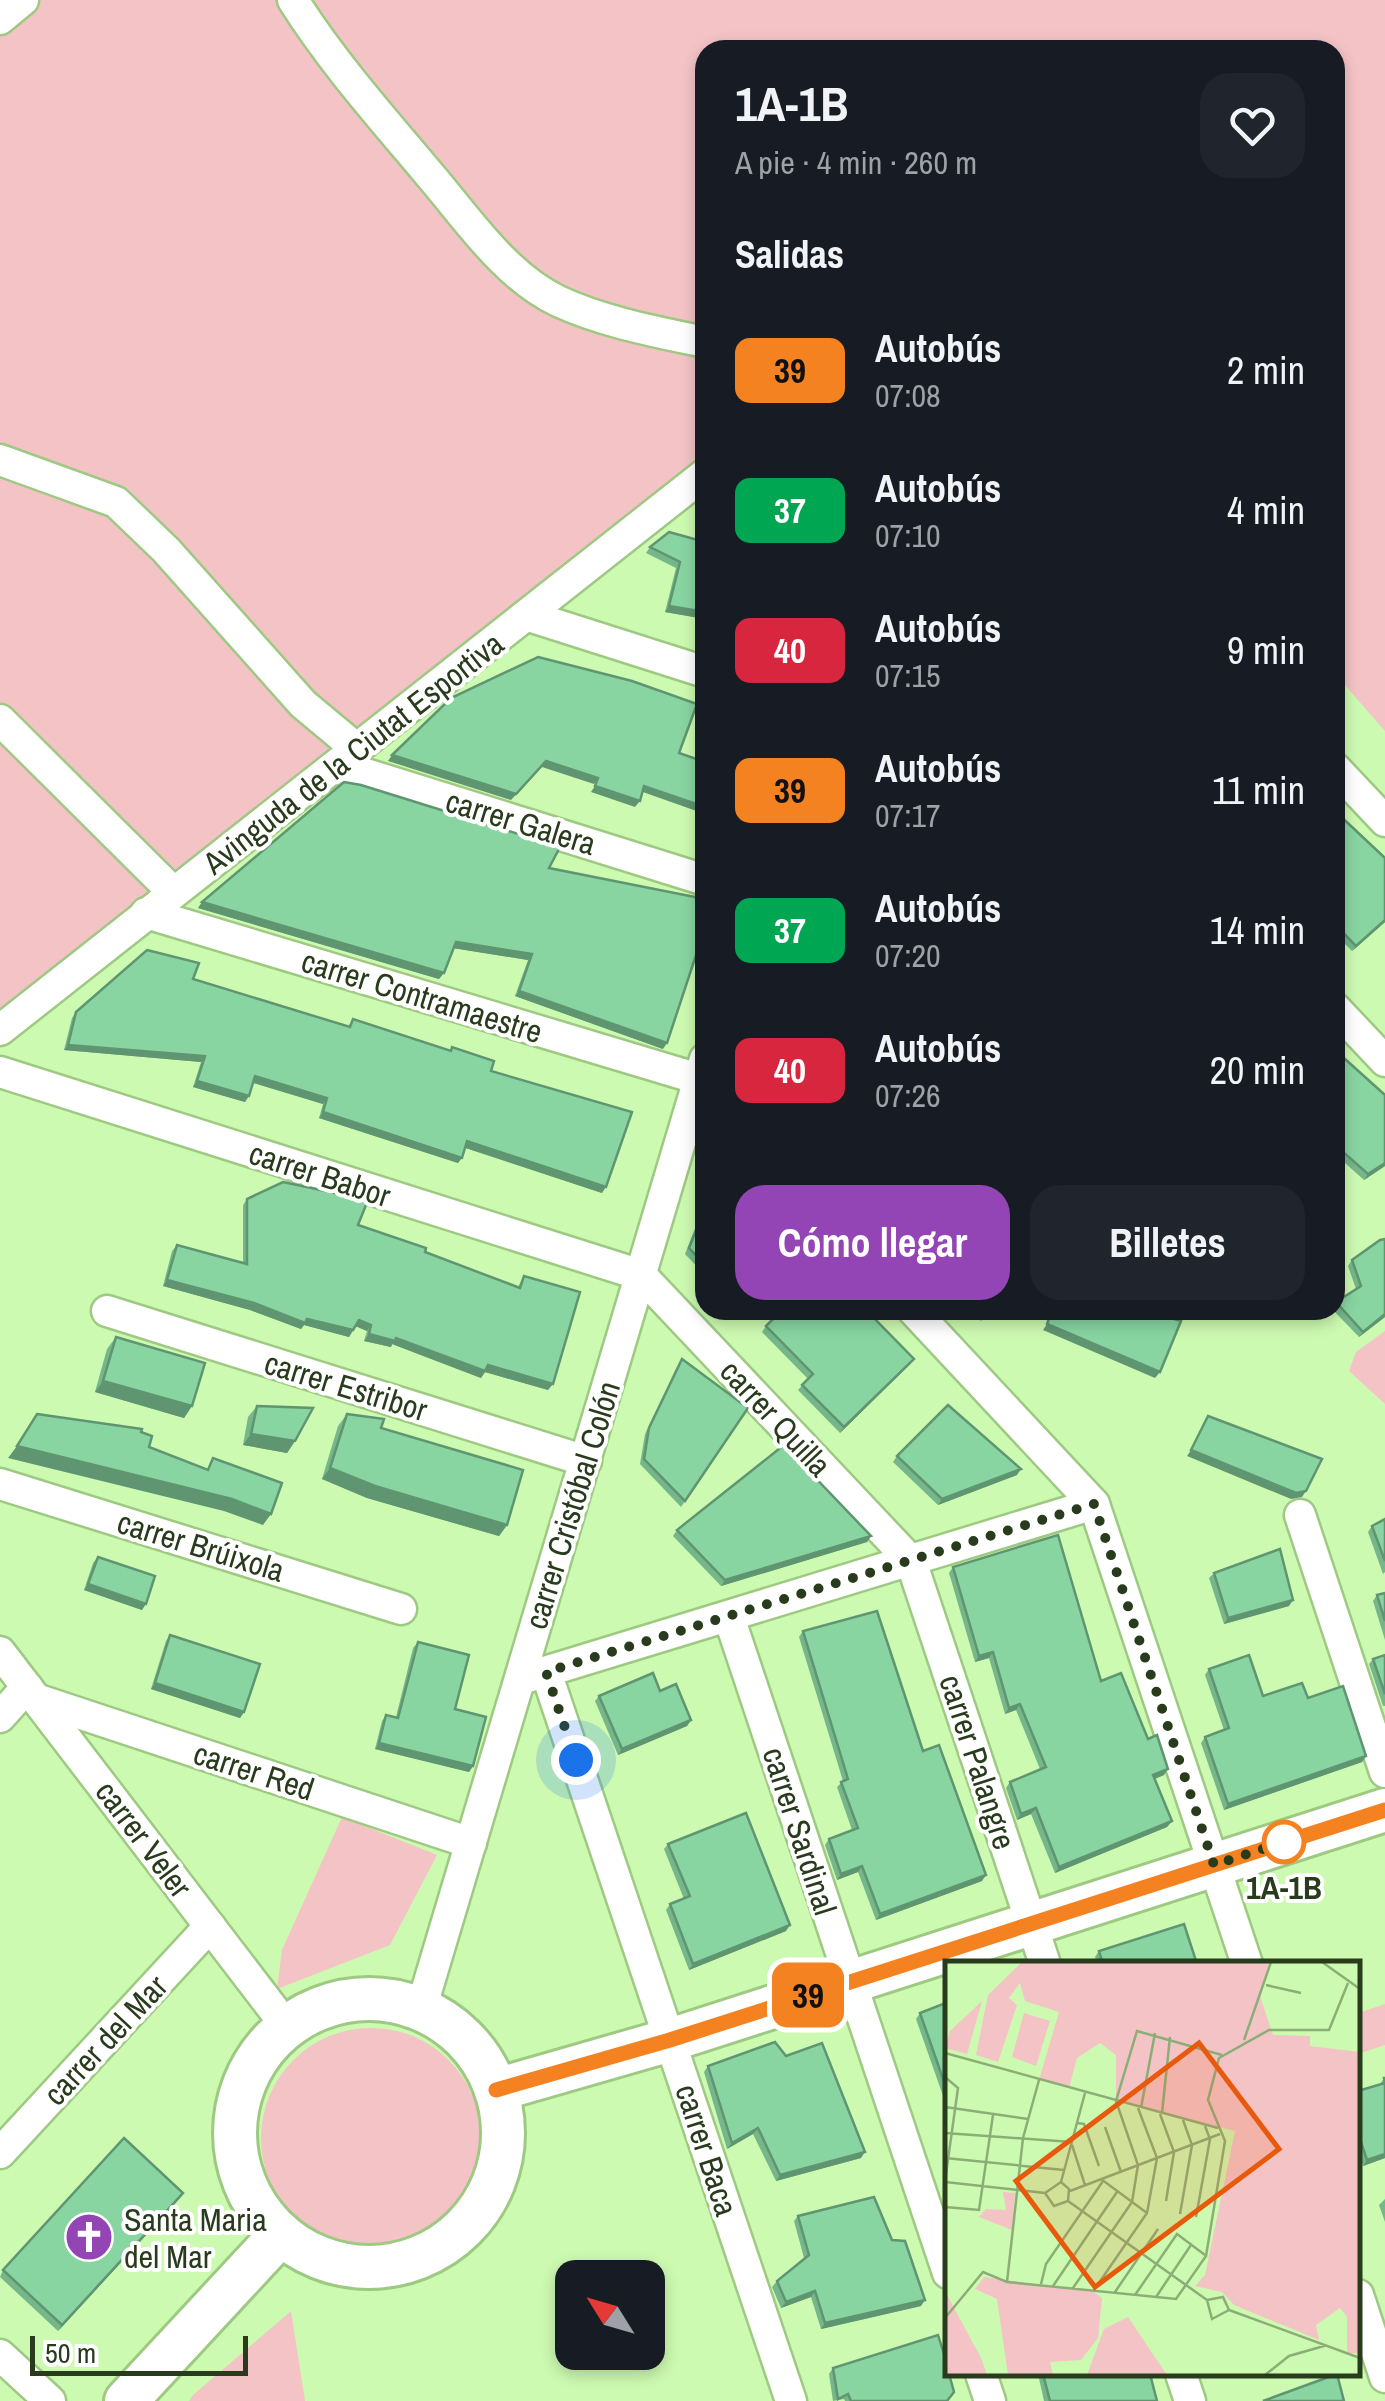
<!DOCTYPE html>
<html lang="es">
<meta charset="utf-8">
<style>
:root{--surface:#171b24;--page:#20242c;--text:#f1f3f6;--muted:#9ea1a6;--accent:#9345b6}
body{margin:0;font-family:"Archivo Narrow",sans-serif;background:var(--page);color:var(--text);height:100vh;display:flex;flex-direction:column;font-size:38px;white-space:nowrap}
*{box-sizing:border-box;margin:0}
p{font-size:32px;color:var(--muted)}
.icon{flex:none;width:55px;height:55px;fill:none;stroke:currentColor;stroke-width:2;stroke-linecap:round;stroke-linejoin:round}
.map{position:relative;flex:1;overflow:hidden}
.panel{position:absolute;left:695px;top:40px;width:650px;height:1280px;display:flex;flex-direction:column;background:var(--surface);border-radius:30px;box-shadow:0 5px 15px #0003}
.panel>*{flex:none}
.badge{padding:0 20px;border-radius:15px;font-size:35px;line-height:65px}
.needle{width:65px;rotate:307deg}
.buttons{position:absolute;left:555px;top:2260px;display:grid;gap:20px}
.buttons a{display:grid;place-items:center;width:110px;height:110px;border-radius:20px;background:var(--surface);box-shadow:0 5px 15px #0003;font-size:50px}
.scale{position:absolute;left:30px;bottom:25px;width:218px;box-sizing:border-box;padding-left:10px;border:5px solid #293b1d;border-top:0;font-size:28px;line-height:35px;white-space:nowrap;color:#293b1d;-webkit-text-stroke:8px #fff;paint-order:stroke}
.you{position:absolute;width:50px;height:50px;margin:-25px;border:8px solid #fff;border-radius:50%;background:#1a73e8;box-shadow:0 0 0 15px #1a73e833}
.map>.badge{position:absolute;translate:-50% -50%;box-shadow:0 0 0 5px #fff}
h2{padding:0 40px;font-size:38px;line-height:90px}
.round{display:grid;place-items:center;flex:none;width:105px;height:105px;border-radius:30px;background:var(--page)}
.head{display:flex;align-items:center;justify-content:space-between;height:170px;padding:0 40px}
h1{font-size:48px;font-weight:700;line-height:75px}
.primary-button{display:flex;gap:20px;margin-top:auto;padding:20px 40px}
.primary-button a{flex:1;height:115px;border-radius:30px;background:var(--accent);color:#fff;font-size:40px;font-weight:700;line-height:115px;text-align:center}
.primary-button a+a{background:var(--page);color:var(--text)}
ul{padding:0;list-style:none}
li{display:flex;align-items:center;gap:30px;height:140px;padding:0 40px}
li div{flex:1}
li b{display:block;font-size:38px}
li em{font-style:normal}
li .badge{min-width:110px;font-weight:700;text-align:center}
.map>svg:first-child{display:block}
</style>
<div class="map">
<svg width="1385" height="2401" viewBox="0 0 1385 2401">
<rect width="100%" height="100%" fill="#cdfab1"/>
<g fill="#f4c3c6">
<polygon points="0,0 1385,0 1385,731 1335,674 1335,50 705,50 705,457 0,1030"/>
<polygon points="1385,1331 1385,1404 1349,1371 1356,1352"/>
<polygon points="342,1817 437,1855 390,1945 277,1989 282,1950"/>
<polygon points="1385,2004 1385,2045 1358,2054 1358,2013"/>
<circle cx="371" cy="2138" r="110"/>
<polygon points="291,2311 305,2401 189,2401 193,2395"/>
</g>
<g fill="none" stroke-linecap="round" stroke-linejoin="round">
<g stroke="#9ec982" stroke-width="35">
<g id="street">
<path d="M293,0C332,62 382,118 429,174C467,218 504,275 558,301C603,322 657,332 705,342"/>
<polyline points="0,19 23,0"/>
<polyline points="0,460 116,502 166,550 303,704 357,749"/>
<polyline points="529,616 705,672"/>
<polyline points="0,720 173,892"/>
<polyline points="337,765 705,880"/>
<polyline points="1335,768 1385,821"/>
<polyline points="146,913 699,1079 705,1086"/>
<polyline points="1335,1008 1385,1061"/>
<polyline points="0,1030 705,474"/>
<polyline points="0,1072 641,1275 911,1561 1045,1964"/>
<polyline points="913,1310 1094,1504 1247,1964"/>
<polyline points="107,1311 586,1461"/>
<polyline points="0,1484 401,1609"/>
<polyline points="1300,1515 1385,1772"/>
<polyline points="729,1617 948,2273"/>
<polyline points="0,1652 287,2027"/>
<polyline points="546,1672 791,2401"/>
<polyline points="528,1677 1094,1504"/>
<polyline points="36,1699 471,1843"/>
<polyline points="0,1717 27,1687"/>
<polyline points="421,2009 705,1059"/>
<polyline points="0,2153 210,1926"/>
<polyline points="1358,2295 1385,2377"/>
<polyline points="0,2355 50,2401"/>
<polyline points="981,2374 990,2401"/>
<polyline points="1181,2374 1190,2401"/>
</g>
</g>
<g stroke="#9ec982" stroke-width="48">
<g id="secondary">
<circle cx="369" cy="2133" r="134"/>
<polyline points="496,2090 670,2040 1385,1810"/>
<polyline points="126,2401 281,2234"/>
</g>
</g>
<use href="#street" stroke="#fff" stroke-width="30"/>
<use href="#secondary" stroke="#fff" stroke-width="42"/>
</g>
<g fill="#75b78a">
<polygon points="705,542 705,619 665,612 676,568 646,553 650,547"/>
<polygon points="1335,811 1385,858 1385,922 1352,951 1335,934"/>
<polygon points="549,868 663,1049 515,996 528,960 454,948 439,979 198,908"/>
<polygon points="193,979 348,1027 353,1019 450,1051 452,1047 491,1071 602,1193 465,1148 458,1163 319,1118 323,1104 253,1083 245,1102 193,1087 201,1062 64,1050 72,1018 76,1012"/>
<polygon points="1335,1050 1385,1095 1385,1166 1364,1180 1335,1154"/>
<polygon points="247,1199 358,1225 425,1252 518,1287 524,1276 548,1390 485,1372 481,1378 392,1344 391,1347 364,1341 367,1331 356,1326 349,1337 304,1325 301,1329 250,1310 163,1286 172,1251 177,1245 243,1263 243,1205"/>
<polygon points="705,1203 705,1275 685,1254"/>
<polygon points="1352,1260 1385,1317 1359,1337 1333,1310 1335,1310 1335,1303 1356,1289 1348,1266"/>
<polygon points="970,1310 992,1310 981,1321"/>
<polygon points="766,1326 910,1364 840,1433 798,1390 808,1379 762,1332"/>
<polygon points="116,1337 192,1406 184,1418 95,1392 107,1349"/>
<polygon points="682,1359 748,1408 681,1507 640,1464 645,1434"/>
<polygon points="257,1406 295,1441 287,1453 243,1445 248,1417"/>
<polygon points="347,1414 507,1525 499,1536 367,1498 322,1479 338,1426"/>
<polygon points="897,1456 1017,1475 938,1505 893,1462"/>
<polygon points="1385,1519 1385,1572 1383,1574 1368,1532 1372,1526"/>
<polygon points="677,1530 871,1536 867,1542 721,1586 673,1536"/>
<polygon points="98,1557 142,1610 84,1590 93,1563"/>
<polygon points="953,1567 1101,1681 1148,1739 1164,1775 1155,1779 1172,1821 1167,1827 1055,1873 1031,1814 1017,1820 1006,1788 1010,1782 1040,1769 1016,1710 1005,1714 989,1658 975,1662 949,1573"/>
<polygon points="1214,1573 1289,1606 1224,1624 1209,1578"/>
<polygon points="1385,1593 1385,1640 1373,1601 1377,1595"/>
<polygon points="803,1631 923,1751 982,1881 876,1920 858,1872 837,1880 825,1845 829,1839 852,1830 837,1787 843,1781 799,1637"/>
<polygon points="170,1635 244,1712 240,1718 151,1689 166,1641"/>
<polygon points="418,1642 455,1709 473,1766 469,1772 375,1749 382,1721 386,1715 396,1717 413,1648"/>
<polygon points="1385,1655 1385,1706 1383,1706 1369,1664 1373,1659"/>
<polygon points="1209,1669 1263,1696 1308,1698 1366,1756 1362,1762 1224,1810 1201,1743 1205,1737 1224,1730 1205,1675"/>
<polygon points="660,1691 691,1720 687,1726 618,1755 595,1701 599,1696"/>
<polygon points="668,1844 786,1931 689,1970 666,1910 670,1904 684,1899 664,1849"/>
<polygon points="1099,1951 1197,1964 1097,1964 1095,1957"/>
<polygon points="948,2002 948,2110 916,2019 920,2013"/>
<polygon points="786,2056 861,2158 776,2181 753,2134 727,2149 704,2072 708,2066"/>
<polygon points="1384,2078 1385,2078 1385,2158 1363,2166 1358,2151 1358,2091 1380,2084"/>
<polygon points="179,2199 58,2331 0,2277 3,2270"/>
<polygon points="1385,2199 1385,2222 1379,2205"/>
<polygon points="798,2216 921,2306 821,2329 811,2297 781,2308 772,2287 777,2281 804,2258 794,2221"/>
<polygon points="833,2368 948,2401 845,2401 844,2399 833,2401 829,2374"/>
<polygon points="1038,2374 1154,2374 1151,2375 1157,2401 1044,2401"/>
</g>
<g fill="#5f9571">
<polygon points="669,606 705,612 705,619 665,612"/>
<polygon points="392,755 546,761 598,778 594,784 542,767 511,800 388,761"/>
<polygon points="595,786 640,801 635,807 591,792"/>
<polygon points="644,786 705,807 705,814 640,791"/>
<polygon points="202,902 444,973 439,979 198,908"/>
<polygon points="1385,920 1385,922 1352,951 1356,946"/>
<polygon points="456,942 532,954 528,960 452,948"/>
<polygon points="519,991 667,1043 663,1049 515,996"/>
<polygon points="68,1045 205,1056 201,1062 64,1050"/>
<polygon points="255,1076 327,1098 323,1104 251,1082"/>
<polygon points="197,1081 249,1096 245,1102 193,1087"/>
<polygon points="323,1112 462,1158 458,1163 319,1118"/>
<polygon points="467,1141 606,1187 602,1193 463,1147"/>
<polygon points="1385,1163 1385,1166 1364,1180 1368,1174"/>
<polygon points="167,1280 307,1319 353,1330 349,1337 304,1325 301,1329 250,1310 163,1286"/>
<polygon points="1385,1314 1385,1317 1359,1337 1363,1332"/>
<polygon points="359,1320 371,1325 367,1331 355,1326"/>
<polygon points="1047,1324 1160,1372 1155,1378 1043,1330"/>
<polygon points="369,1334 396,1338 553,1384 548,1390 485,1372 481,1378 392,1344 391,1347 364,1341"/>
<polygon points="914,1359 910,1364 840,1433 844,1427"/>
<polygon points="103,1381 192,1406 184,1418 95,1392"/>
<polygon points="251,1434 295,1441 287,1453 243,1445"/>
<polygon points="17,1446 232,1499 271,1514 263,1525 224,1511 8,1458"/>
<polygon points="1191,1450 1306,1491 1302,1497 1291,1499 1187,1456"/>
<polygon points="330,1468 507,1525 499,1536 367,1498 322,1479"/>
<polygon points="1021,1469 1017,1475 938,1505 942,1499"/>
<polygon points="871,1536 867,1542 721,1586 725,1580"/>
<polygon points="88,1584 146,1604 142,1610 84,1590"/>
<polygon points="1293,1600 1289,1606 1224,1624 1228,1618"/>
<polygon points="993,1652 989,1658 975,1662 979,1656"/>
<polygon points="155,1683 244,1712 240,1718 151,1689"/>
<polygon points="1020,1704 1016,1710 1005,1714 1009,1708"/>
<polygon points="691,1720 687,1726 618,1755 622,1749"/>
<polygon points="379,1743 473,1766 469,1772 375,1749"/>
<polygon points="1366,1756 1362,1762 1224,1810 1228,1804"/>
<polygon points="1168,1769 1164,1775 1149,1781 1153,1775"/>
<polygon points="1036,1808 1031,1814 1017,1820 1021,1814"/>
<polygon points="1172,1821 1167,1827 1055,1873 1059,1867"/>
<polygon points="862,1866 858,1872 837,1880 841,1874"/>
<polygon points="986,1875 982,1881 876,1920 880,1914"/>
<polygon points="790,1925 786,1931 689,1970 693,1964"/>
<polygon points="758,2128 753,2134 727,2149 732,2143"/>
<polygon points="865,2152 861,2158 776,2181 780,2175"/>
<polygon points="1385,2154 1385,2158 1363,2166 1367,2160"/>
<polygon points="183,2193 179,2199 58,2331 62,2325"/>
<polygon points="815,2291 811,2297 781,2308 786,2302"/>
<polygon points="925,2300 921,2306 821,2329 825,2323"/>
</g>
<g fill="#88d5a1" stroke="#5f9571" stroke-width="2.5">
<polygon points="669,532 705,542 705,612 669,606 680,562 650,547"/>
<polygon points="538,657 632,681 697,704 679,753 705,762 705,807 644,786 640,801 595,786 598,778 546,761 516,794 392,755 451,698"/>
<polygon points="344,782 361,785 560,847 549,868 705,899 705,928 667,1043 519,991 532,954 456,942 444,973 202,902"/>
<polygon points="1335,811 1385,858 1385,920 1356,946 1335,924"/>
<polygon points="147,950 199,963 193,979 350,1027 353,1019 451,1051 452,1047 494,1061 491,1071 632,1112 606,1187 467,1141 462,1158 323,1112 327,1098 255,1076 249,1096 197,1081 205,1056 68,1045 76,1012"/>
<polygon points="1335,1050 1385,1095 1385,1163 1368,1174 1335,1145"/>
<polygon points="283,1182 368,1200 358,1225 426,1248 425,1252 520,1288 524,1276 580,1292 553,1384 488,1365 485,1371 396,1338 395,1341 369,1334 371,1325 359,1320 353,1330 307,1319 305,1323 254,1303 167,1280 177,1245 247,1264 247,1199"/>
<polygon points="705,1208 705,1265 689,1248"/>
<polygon points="1385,1239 1385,1314 1363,1332 1336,1302 1361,1286 1352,1260 1380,1240"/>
<polygon points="782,1310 866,1310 914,1359 844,1427 802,1385 813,1374 766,1326"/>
<polygon points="1052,1310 1143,1310 1181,1321 1160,1372 1047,1324"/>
<polygon points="116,1337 205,1363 192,1406 103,1381"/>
<polygon points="682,1359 748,1408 685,1501 644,1459 649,1428"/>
<polygon points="948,1405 1021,1469 942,1499 897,1456"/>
<polygon points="257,1406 313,1408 295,1441 251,1434"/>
<polygon points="37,1414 142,1429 141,1432 152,1436 149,1447 208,1470 213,1458 282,1483 271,1514 232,1499 17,1446"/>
<polygon points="347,1414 384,1419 381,1428 523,1470 507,1525 375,1486 330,1468"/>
<polygon points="1208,1416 1322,1459 1306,1491 1296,1493 1191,1450"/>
<polygon points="784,1445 871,1536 725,1580 677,1530"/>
<polygon points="1385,1519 1385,1561 1372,1526"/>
<polygon points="1058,1535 1101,1681 1121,1673 1148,1739 1157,1735 1168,1769 1153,1775 1172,1821 1059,1867 1036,1808 1021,1814 1010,1782 1046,1767 1020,1704 1009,1708 993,1652 979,1656 953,1567"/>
<polygon points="1280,1549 1293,1600 1228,1618 1214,1573"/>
<polygon points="98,1557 155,1576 146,1604 88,1584"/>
<polygon points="1385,1593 1385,1621 1377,1595"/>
<polygon points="877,1611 923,1751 939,1745 986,1875 880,1914 862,1866 841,1874 829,1839 858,1828 841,1782 848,1779 803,1631"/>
<polygon points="170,1635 260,1664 244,1712 155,1683"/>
<polygon points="418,1642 469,1655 455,1709 486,1717 473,1766 379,1743 386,1715 398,1718"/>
<polygon points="1249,1655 1263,1696 1302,1683 1308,1698 1343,1686 1366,1756 1228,1804 1205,1737 1229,1728 1209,1669"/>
<polygon points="1385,1655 1385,1694 1373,1659"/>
<polygon points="653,1673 660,1691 676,1684 691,1720 622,1749 599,1696"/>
<polygon points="746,1813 790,1925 693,1964 670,1904 690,1896 668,1844"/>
<polygon points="1184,1924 1197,1964 1103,1964 1099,1951"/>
<polygon points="948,2002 948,2093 920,2013"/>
<polygon points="775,2042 786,2056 822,2043 865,2152 780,2175 758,2128 732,2143 708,2066"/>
<polygon points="1384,2078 1385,2078 1385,2154 1367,2160 1358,2133 1358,2091 1385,2083"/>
<polygon points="124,2138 183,2193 62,2325 3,2270"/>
<polygon points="874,2197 892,2240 905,2241 925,2300 825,2323 815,2291 786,2302 777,2281 809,2255 798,2216"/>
<polygon points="938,2335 948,2367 948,2374 949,2374 954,2392 947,2401 851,2401 848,2394 838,2399 833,2368"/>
<polygon points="1043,2374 1150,2374 1157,2401 1050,2401"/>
<polygon points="1337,2374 1344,2401 1263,2401"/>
</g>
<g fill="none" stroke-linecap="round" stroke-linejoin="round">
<g stroke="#fff" stroke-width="22">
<polyline id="line" points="496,2090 670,2040 1385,1810"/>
</g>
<use href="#line" stroke="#f58220" stroke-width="15"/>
<polyline stroke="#293b1d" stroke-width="10" stroke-dasharray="0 18" points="576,1760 546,1672 1094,1504 1214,1865 1284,1842"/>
</g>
<defs>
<g id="church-disc" transform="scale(2.5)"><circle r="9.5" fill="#9345b6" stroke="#fff"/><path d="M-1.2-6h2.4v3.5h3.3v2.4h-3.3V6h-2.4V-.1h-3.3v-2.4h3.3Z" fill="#fff"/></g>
</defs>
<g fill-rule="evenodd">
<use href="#church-disc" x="89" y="2237"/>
</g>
<circle fill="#fff" stroke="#f58220" stroke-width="5" cx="1284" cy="1842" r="20"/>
<g text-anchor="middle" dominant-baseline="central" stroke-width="8" stroke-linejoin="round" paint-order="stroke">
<g font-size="32" fill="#293b1d" stroke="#fff">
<text transform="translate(353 753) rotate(-38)">Avinguda de la Ciutat Esportiva</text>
<text transform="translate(521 822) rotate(17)">carrer Galera</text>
<text transform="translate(422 996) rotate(17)">carrer Contramaestre</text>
<text transform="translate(320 1174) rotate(18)">carrer Babor</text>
<text transform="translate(346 1386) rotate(17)">carrer Estribor</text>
<text transform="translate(776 1418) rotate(47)">carrer Quilla</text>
<text transform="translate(572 1505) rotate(-73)">carrer Cristóbal Colón</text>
<text transform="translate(201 1546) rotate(17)">carrer Brúixola</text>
<text transform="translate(978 1762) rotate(72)">carrer Palangre</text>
<text transform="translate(254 1771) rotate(18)">carrer Red</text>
<text transform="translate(800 1831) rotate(72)">carrer Sardinal</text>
<text transform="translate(144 1839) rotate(53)">carrer Veler</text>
<text transform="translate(105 2040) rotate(-47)">carrer del Mar</text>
<text transform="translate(707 2150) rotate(72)">carrer Baca</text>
</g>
<g font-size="32" font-weight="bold" fill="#293b1d" stroke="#fff">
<text x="1284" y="1887">1A-1B</text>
</g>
<g font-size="32" fill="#293b1d" stroke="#fff" text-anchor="start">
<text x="124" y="2219">Santa Maria<tspan x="124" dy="37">del Mar</tspan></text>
</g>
</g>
<g transform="translate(945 1961)">
<rect width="415" height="415" fill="#cdfab1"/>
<path d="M77,1H324L315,35L328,74L365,75V85L415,91V392H402V356L395,347L371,364L374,379L289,344L277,331L250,325L260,314L290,170L171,140V94L155,82L132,97L124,127L94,119L114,51L80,40L75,22L64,37L72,44L53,101L31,94L43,34ZM37,40L22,93L0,87L5,70ZM79,52L105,60L91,105L67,96ZM58,231L70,232L67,269L34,256L41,248L61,249ZM39,316L149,331L157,337L153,377L136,399L105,401L108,414H63L52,338L30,328ZM0,330L36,397L42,414H0ZM183,356L222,414H142L159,368Z" fill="#f4c3c6"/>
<path fill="none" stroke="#8bae76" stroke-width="2.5" d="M377,1L415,28M321,24L356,32M299,79L326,1M0,92L273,167M0,116L13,127L0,220M0,146L83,158M196,147L210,72M217,152L225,76M215,153L229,191L221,240M132,162L139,163L154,205M160,166L176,211M0,172L127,181M127,184L140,224M0,197L119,209M156,218L202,252M0,221L100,232M116,221L140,132M125,230L275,173M100,232L116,221L124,228L123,240M100,232L109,245L123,240M123,240L262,339M0,246L34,249L48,154M235,253L247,184L238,159M251,256L265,178L260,165M62,321L78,177L94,119M96,323L101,303L158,220M108,325L172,231M128,327L187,241L193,204L171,140L192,70L277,94M149,329L202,252L212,197L193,147M170,331L213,268M190,334L232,273L260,294M211,336L246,284M262,339L267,358L284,349M262,339L278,336L284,349M284,349L415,397M0,357L38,311L62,321L231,338L261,295L280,180L263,139L274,97L324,69H384L403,22M320,414L344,395L379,385"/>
<path fill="#e8590c" fill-opacity="0.15" stroke="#e8590c" stroke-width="5" d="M254,82L334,188L150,326L71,220Z"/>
<rect width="415" height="415" fill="none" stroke="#293b1d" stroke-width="5"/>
</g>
</svg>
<div class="buttons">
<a><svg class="needle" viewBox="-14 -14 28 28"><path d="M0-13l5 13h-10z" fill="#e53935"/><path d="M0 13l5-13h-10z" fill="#9ea1a6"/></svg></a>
</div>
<div class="scale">50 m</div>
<div class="you" style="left:576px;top:1760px"></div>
<b class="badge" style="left:808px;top:1995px;background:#f58220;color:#111">39</b>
<section class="panel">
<div class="head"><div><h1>1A-1B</h1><p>A pie · 4 min · 260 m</p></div><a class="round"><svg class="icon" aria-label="heart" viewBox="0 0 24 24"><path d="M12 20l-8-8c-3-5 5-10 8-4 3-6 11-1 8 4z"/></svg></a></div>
<h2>Salidas</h2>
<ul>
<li><span class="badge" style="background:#f58220;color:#111">39</span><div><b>Autobús</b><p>07:08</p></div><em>2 min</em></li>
<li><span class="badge" style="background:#00a651;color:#fff">37</span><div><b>Autobús</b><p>07:10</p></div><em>4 min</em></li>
<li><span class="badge" style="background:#d7263d;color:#fff">40</span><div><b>Autobús</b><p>07:15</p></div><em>9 min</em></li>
<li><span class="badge" style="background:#f58220;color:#111">39</span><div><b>Autobús</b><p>07:17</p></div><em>11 min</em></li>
<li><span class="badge" style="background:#00a651;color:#fff">37</span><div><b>Autobús</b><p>07:20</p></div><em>14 min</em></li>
<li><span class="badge" style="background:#d7263d;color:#fff">40</span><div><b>Autobús</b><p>07:26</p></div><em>20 min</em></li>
</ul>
<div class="primary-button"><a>Cómo llegar</a><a>Billetes</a></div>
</section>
</div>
